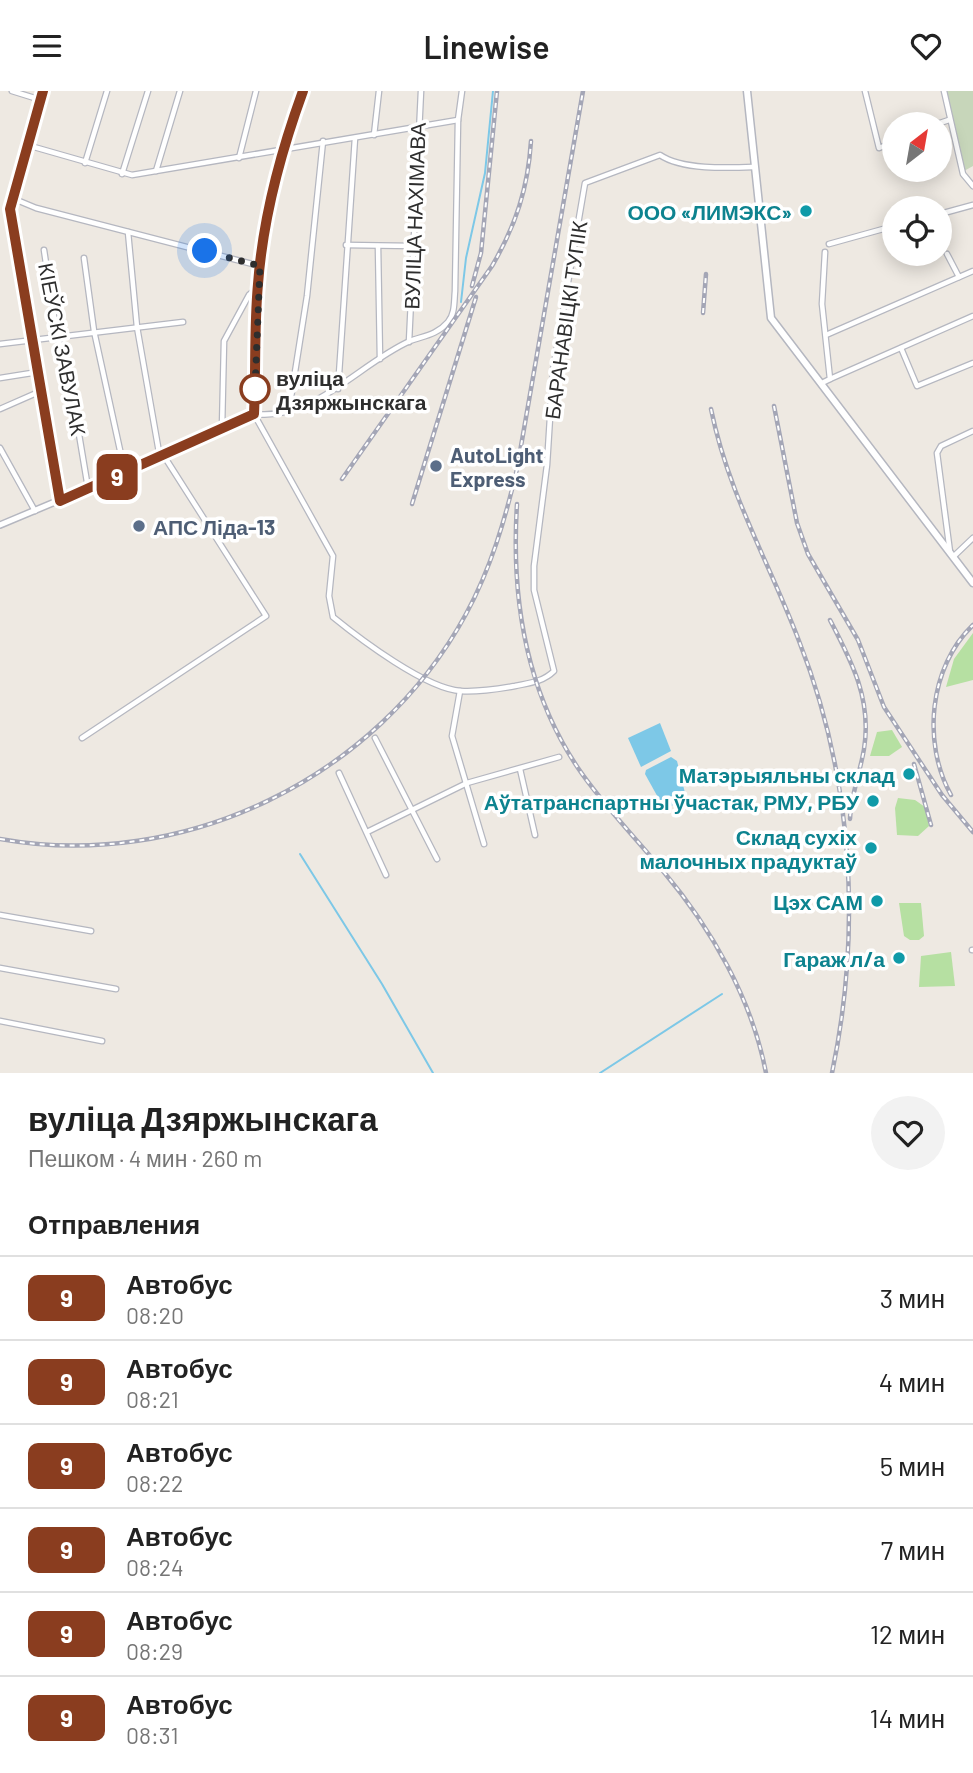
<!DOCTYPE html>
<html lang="ru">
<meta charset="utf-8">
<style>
:root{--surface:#fff;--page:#f2f2f2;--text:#222;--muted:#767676;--line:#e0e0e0}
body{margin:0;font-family:Barlow,sans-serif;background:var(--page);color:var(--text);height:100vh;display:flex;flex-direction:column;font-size:26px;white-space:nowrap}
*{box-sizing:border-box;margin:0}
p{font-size:23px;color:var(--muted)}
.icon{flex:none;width:38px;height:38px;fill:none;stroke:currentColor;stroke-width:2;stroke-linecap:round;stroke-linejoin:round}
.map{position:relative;height:982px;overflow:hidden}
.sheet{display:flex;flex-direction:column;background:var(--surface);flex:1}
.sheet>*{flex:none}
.badge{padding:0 14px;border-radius:10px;font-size:24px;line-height:46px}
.needle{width:46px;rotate:31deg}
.buttons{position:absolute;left:882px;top:21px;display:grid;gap:14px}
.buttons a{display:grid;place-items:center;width:70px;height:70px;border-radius:50%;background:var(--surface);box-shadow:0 4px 18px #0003;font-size:35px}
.you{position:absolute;width:35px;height:35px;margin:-18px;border:5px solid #fff;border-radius:50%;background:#1a73e8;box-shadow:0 0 0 10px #1a73e833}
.map>.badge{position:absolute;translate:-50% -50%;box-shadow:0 0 0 4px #fff}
h2{padding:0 28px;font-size:26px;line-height:63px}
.round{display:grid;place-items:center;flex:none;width:74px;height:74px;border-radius:37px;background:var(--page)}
.headline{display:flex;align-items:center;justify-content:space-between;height:119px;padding:0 28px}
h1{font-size:33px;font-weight:600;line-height:52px}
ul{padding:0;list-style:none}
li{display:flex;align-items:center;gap:21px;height:84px;padding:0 28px;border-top:2px solid var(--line)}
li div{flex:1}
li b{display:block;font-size:26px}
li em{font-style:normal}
li .badge{min-width:77px;font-weight:700;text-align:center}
header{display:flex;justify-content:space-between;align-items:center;height:91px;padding:0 28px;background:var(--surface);font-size:32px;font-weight:600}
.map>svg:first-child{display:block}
</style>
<header><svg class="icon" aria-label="menu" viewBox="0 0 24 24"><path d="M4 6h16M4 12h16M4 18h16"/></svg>Linewise<svg class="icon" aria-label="heart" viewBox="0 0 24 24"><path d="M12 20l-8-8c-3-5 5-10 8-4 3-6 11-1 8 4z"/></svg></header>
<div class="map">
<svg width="973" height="982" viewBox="0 0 973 982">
<rect width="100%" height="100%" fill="#eee9e2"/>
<g fill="#b6e0a2">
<polygon points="973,542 973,589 946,596 954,568"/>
<polygon points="892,639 902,656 889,665 870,665 877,641"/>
<polygon points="898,707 915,709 925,716 929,735 918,745 897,744 895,717"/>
<polygon points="899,812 921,812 924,845 919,849 910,849 904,845"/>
<polygon points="951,861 955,895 919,896 921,865"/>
</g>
<polygon fill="#c7d6ba" points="946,0 973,0 973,75 964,80"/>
<g fill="#7dc8e7">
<polygon points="660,632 671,660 641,676 628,647"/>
<polygon points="671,666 677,670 686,706 665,719 645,683 646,679"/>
</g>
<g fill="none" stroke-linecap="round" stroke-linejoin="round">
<g stroke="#7dc8e7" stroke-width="2">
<polyline points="461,211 466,167 485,82 493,0"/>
<polyline points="300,763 382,893 433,982"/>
<polyline points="600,982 722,903"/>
</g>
<g stroke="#b5b7c0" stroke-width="7">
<g id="minor">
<polyline points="12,0 41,9"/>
<polyline points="865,0 879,57 894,51"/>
<polyline points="944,0 963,83 973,95"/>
<polyline points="937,33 949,29"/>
<polyline points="374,44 379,0"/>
<polyline points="27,54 132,84 458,29"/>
<polyline points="239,67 256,0"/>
<polyline points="85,72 107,0"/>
<polyline points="156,80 180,0"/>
<polyline points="122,83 148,0"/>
<polyline points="12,107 36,117 260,175"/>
<polyline points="940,123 973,114"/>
<polyline points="128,141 137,236 160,367"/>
<polyline points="829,153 894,135"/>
<polyline points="346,154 413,155"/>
<polyline points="378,155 380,268"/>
<polyline points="44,159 57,245 67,272 88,397"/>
<polyline points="947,163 959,186"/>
<polyline points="84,167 94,240 125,382"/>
<polyline points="826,244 973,180"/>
<polyline points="409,251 421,0"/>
<polyline points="0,253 183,231"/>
<polyline points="901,257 917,295 973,272"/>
<polyline points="0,287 38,281"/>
<polyline points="830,288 973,225"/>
<polyline points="822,292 830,288 822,213 825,161"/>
<polyline points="338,298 355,47"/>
<polyline points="0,318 41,300"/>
<polyline points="289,319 307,205 323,50"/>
<path d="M254,323L333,465L329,505L333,526C360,548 426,598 461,600C478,601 498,598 515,595C529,592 543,591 554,580L534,499V475L547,374L553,279L585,92L660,64C682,79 728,77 754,76"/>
<path d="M255,323C314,330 360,272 410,250C423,245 437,244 448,231C455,223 454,211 455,200L458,29L462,0"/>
<polyline points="222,337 224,250 249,204 257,197"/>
<polyline points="0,357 35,420"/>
<polyline points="950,461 937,362 941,355 973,340"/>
<polyline points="953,466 973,447"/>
<polyline points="460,600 452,645 484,753"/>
<polyline points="82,647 266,525 164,365"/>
<polyline points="375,647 437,768"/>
<polyline points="520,678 535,744"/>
<polyline points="339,682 386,784"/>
<polyline points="367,741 467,692 559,666"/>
<polyline points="0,824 91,840"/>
<polyline points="972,859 973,859"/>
<polyline points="0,877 116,898"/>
<polyline points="0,930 102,950"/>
</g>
</g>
<g stroke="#b5b7c0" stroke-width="8">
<g id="tertiary">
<polyline points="43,0 10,118 60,409"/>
<polyline points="0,434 160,367 254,323 257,197 271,103 303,0"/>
</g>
</g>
<g stroke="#b5b7c0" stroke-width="9">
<polyline id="secondary" points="747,0 771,227 973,492"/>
</g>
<use href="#minor" stroke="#fff" stroke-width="4.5"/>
<use href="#tertiary" stroke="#fff" stroke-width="5"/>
<use href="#secondary" stroke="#fff" stroke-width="6"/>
<g stroke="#a4a6b6" stroke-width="4.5">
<g id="rail">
<polyline points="472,195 481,162 497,0"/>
<polyline points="703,222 706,183"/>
<polyline points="774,315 797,432 808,463 858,549 884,616 942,704 973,741"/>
<path d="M711,318C728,402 769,471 799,550C853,687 862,839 832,982"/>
<path d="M342,388L492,175C516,134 528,97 531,50"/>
<polyline points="412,413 476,206"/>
<path d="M517,413C511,507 525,598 578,677C603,714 635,746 663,780C711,837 752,908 766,982"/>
<path d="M830,529C852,571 872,609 864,658C860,682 851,704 850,728"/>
<polyline points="914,673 931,734"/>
<path d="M951,704C922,652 929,576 973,534"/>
<path d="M0,748C184,781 377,687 466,523C491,477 505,429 517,378L583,0"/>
</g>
</g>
<use href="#rail" stroke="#fff" stroke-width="2" stroke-dasharray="5" stroke-linecap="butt"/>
</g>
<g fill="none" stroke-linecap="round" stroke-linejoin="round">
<g stroke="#fff" stroke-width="16">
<path id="line" d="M43,0L10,118L60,410L254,323C256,280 254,236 258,193C263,126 280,63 303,0"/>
</g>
<use href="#line" stroke="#8a3d1f" stroke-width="10"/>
<polyline stroke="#2e2e2e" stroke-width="7" stroke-dasharray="0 12.6" points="205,160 260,175 255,298"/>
</g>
<g fill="#0f9aa8" stroke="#fff" stroke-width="2.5">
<circle cx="806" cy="120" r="7"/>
<circle cx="909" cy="683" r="7"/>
<circle cx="873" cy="710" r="7"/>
<circle cx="871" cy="757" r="7"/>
<circle cx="877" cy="810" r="7"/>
<circle cx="899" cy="867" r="7"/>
</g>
<circle fill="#fff" stroke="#8a3d1f" stroke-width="3.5" cx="255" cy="298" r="14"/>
<g fill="#5c6f8a" stroke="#fff" stroke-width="2.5">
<circle cx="436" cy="375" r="7"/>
<circle cx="139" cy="435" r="7"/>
</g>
<g text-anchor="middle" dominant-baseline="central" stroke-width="7" stroke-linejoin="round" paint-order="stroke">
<g font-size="21" font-weight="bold" fill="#0d838f" stroke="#fff" text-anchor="end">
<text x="792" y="120">ООО «ЛИМЭКС»</text>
<text x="895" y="683">Матэрыяльны склад</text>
<text x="859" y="710">Аўтатранспартны ўчастак, РМУ, РБУ</text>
<text x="857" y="745">Склад сухіх<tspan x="857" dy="24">малочных прадуктаў</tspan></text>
<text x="863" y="810">Цэх САМ</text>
<text x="885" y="867">Гараж л/а</text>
</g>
<g font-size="21" fill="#2e2e2e" stroke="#fff">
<text transform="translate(414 125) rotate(-88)">ВУЛІЦА НАХІМАВА</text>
<text transform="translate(565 229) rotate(-82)">БАРАНАВІЦКІ ТУПІК</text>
<text transform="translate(63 258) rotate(79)">КІЕЎСКІ ЗАВУЛАК</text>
</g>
<g font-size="21" font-weight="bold" fill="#2e2e2e" stroke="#fff" text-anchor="start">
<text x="276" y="286">вуліца<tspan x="276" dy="24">Дзяржынскага</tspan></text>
</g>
<g font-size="21" font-weight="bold" fill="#4e5e75" stroke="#fff" text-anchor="start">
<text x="450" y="363">AutoLight<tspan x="450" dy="24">Express</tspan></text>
<text x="153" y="435">АПС Ліда-13</text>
</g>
</g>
</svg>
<div class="buttons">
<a><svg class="needle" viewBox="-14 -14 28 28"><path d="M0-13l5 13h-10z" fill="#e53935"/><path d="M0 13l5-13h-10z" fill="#767676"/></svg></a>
<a><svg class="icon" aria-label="locate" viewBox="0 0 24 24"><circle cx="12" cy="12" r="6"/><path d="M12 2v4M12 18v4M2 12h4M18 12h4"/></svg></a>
</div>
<div class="you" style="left:205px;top:160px"></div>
<b class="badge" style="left:117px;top:386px;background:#8a3d1f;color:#fff">9</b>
</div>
<section class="sheet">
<div class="headline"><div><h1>вуліца Дзяржынскага</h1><p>Пешком · 4 мин · 260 m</p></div><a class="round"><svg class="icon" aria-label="heart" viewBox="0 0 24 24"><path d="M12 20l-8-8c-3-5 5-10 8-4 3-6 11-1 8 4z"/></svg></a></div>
<h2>Отправления</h2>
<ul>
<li><span class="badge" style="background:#8a3d1f;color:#fff">9</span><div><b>Автобус</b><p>08:20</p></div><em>3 мин</em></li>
<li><span class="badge" style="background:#8a3d1f;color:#fff">9</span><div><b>Автобус</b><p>08:21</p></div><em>4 мин</em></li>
<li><span class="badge" style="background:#8a3d1f;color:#fff">9</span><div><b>Автобус</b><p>08:22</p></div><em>5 мин</em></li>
<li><span class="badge" style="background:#8a3d1f;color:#fff">9</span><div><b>Автобус</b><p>08:24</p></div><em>7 мин</em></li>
<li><span class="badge" style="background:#8a3d1f;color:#fff">9</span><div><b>Автобус</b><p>08:29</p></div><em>12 мин</em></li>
<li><span class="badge" style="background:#8a3d1f;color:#fff">9</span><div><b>Автобус</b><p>08:31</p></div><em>14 мин</em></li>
</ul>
</section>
